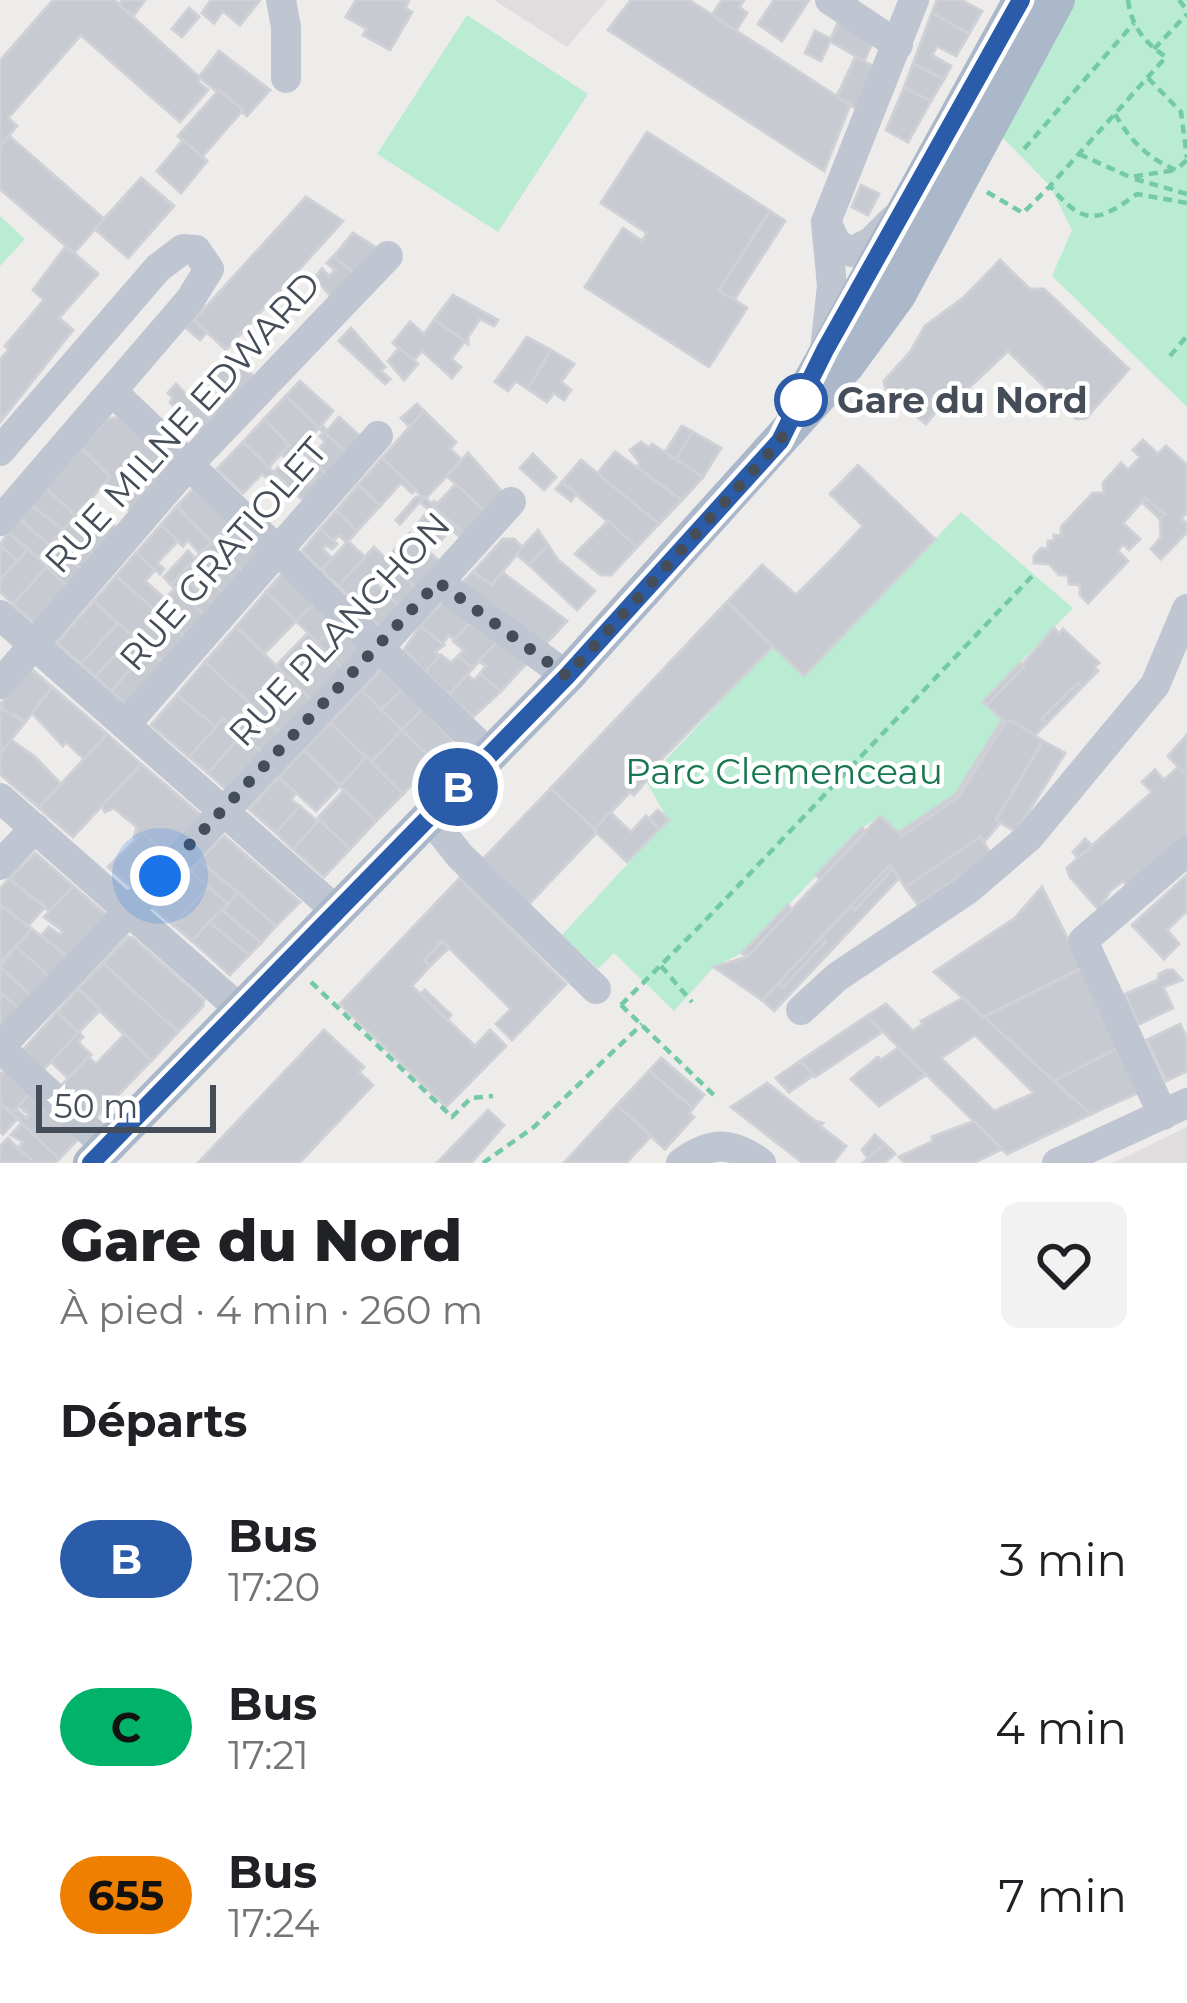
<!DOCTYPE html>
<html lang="fr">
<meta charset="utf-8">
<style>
:root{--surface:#fff;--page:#f2f2f2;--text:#202124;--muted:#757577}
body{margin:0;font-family:Montserrat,sans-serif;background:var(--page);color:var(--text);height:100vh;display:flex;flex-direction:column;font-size:45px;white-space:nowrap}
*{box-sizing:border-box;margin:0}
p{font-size:39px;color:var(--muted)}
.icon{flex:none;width:66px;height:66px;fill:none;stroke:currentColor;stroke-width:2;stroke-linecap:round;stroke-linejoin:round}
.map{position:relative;height:1163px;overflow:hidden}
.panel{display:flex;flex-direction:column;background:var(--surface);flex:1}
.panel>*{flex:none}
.badge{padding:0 24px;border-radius:39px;font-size:42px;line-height:78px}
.scale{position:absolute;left:36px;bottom:30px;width:180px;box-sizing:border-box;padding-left:12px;border:6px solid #444d58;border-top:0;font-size:33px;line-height:42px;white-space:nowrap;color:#444d58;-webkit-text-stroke:9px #fff;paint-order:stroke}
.you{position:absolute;width:60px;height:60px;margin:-30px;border:9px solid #fff;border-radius:50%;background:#1a73e8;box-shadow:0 0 0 18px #1a73e833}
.map>.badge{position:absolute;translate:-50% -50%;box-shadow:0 0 0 6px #fff}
h2{padding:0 60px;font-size:45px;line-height:108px}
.round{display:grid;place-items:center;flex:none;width:126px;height:126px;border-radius:18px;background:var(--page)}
.head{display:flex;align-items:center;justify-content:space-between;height:204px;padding:0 60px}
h1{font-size:57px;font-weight:800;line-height:90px}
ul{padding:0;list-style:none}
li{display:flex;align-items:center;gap:36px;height:168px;padding:0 60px}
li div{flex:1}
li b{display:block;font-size:45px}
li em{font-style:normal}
li .badge{min-width:132px;font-weight:700;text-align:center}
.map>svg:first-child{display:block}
</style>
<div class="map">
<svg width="1187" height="1163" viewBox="0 0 1187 1163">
<rect width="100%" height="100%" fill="#eeeceb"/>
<g fill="#dfdddd">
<polygon points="494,0 607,0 567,47"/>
<polygon points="1187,1127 1187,1163 1113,1163"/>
</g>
<g fill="#b9ecd2">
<polygon points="1073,0 1187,0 1187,407 1052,276 1072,230 1050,186 1000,135"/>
<polygon points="467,15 588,94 498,232 377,154"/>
<polygon points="0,216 25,239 0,266"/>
<polygon points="961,512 1073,608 983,701 1002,720 956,794 898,833 880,816 862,828 742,953 714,967 674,1011 614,953 598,969 562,935 668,820 646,781 773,646 805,675"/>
</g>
<g fill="#c8cad1" stroke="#cfd1d7" stroke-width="3" fill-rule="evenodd">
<polygon points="53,0 114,0 199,77 198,82 208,90 180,122 81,35 8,118 17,126 0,146 0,61"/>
<polygon points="122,0 145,0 133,16 119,5"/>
<polygon points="211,0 260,0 240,25 223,11 214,23 202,13"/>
<polygon points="356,0 409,0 405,8 412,12 390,50 363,35 367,29 346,17"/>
<polygon points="631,0 689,0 850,105 824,171 608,30"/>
<polygon points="722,0 744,0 739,7 747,13 736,31 712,15"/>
<polygon points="774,0 809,0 782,41 758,24"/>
<polygon points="937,0 961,0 982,11 969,34 932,13"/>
<polygon points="189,8 199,17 182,37 172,29"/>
<polygon points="932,13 969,34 956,56 937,46 932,55 951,66 944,79 913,64"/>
<polygon points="840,18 873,41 864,61 830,41"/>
<polygon points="815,31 831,39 821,61 805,53"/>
<polygon points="219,51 270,90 247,116 199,77"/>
<polygon points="856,56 882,72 863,113 837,96"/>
<polygon points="913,64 944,79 931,101 904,88"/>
<polygon points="904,88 931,101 908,142 886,130"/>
<polygon points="219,90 243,110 202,157 178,136"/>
<polygon points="647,132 770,211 719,290 747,308 709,367 585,287 623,228 642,241 647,233 601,203"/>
<polygon points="9,136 104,219 74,253 0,189 0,146"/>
<polygon points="183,140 207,161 181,193 157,171"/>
<polygon points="141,178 174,206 128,258 95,229"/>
<polygon points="861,185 879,194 868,215 852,207"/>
<polygon points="306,197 343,221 226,350 194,320"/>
<polygon points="770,211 785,221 734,300 719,290"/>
<polygon points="353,233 383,252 359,278 334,256"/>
<polygon points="66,246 98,274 59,318 73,330 0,422 0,360 9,349 5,346 44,300 33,290"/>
<polygon points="334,256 359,278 335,302 315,277 322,269 329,276 335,270 327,263"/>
<polygon points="1000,260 1030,289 1044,289 1129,369 1086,418 1077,419 1054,406 1057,399 1008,351 962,394 948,397 926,424 886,391 884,381 911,351 925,326 963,298"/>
<polygon points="453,295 498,320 494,326 480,319 468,337 468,344 434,320"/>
<polygon points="193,319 207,332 200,340 185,327"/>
<polygon points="434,320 465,341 451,359 461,367 452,378 422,351 414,360 393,343 410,322 424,334"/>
<polygon points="351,328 385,367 381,371 390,379 385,384 339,341"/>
<polygon points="527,337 551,350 528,389 516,381 508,391 495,382"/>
<polygon points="399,348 418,364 404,380 388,361"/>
<polygon points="551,350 574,364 561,382 571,390 564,400 554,393 547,402 528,389"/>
<polygon points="233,357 259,381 238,403 212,379"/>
<polygon points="207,374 238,403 217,425 187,395"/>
<polygon points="300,381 333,411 319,428 286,396"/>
<polygon points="176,384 217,425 206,437 170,402 173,398 168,393"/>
<polygon points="286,396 319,428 287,459 281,454 289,445 264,419"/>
<polygon points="417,404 424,411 410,427 401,418"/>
<polygon points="424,411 456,442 450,449 462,460 425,499 382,458"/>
<polygon points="123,417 167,460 167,474 133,514 102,486 110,477 81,448 107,419"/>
<polygon points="339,417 362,438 348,454 319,428 322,425 327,431"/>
<polygon points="264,419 289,445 269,467 243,442"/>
<polygon points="682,426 693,432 676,459 665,452"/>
<polygon points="324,432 348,454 329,476 298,448 302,445 313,455 325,442 320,436"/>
<polygon points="693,432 721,448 703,477 676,459"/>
<polygon points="1143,440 1158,454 1166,446 1187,465 1187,513 1181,518 1187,524 1187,532 1161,559 1151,549 1161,537 1160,519 1165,514 1145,498 1123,523 1140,539 1129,550 1123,544 1118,551 1128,561 1088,603 1080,595 1080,585 1069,584 1068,575 1059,575 1049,564 1034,563 1034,556 1041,548 1048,549 1048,541 1054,541 1054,535 1061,536 1061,527 1093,493 1104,493 1103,483 1121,463 1128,470 1140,457 1133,450"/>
<polygon points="243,442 276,475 271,481 262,474 243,493 217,469"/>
<polygon points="641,442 649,448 652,444 703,477 682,500 637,467 640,463 630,450"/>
<polygon points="81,448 110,477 76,516 46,488"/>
<polygon points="615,452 682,500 659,524 597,474"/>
<polygon points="468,453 504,494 489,516 447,476"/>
<polygon points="533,454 556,477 544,490 520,468"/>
<polygon points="382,458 416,490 412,493 401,483 380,506 358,485"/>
<polygon points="287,459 311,482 316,477 311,472 317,466 329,476 305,502 274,472"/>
<polygon points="581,460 659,524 637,547 562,482"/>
<polygon points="858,465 935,539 804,676 727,602 762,565 796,595 839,552 863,526 830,494"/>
<polygon points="562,482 576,494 571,501 556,489"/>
<polygon points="456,484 489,516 468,538 431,504 434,501 437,504"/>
<polygon points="358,485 380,506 357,531 336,511"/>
<polygon points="195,487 231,522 212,542 177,506"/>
<polygon points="46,488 76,516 63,530 31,505"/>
<polygon points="416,497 424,497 400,524 396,520"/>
<polygon points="424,497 466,536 462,539 451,529 434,548 413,529 429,510 420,502"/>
<polygon points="1145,498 1165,514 1160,519 1142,502"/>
<polygon points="87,502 119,530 96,556 63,530"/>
<polygon points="31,505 63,530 49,545 20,519"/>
<polygon points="177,506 212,542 200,554 188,540 183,546 161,525"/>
<polygon points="336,511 357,531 347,543 339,535 333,541 320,529"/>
<polygon points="20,519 49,545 37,559 8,533"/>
<polygon points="608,521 637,547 611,575 601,575 575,554"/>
<polygon points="231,522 262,553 244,573 212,542"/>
<polygon points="161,525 178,541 157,563 164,569 160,574 136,553"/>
<polygon points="320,529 337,544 332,549 326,545 323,549 332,558 322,570 302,551"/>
<polygon points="63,530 96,556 83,571 52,543"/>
<polygon points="538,530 548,545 529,565 516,554"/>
<polygon points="8,533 28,549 17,561 0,545"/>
<polygon points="410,533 441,563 417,589 386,559"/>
<polygon points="503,539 514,539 522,547 492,585 473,572"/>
<polygon points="348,541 365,557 339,586 322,570"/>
<polygon points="212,542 244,573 225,595 191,563"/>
<polygon points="52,543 83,571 68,587 47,567 52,561 42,553"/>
<polygon points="0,545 17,561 0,580"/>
<polygon points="548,545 558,560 595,591 577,610 529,565"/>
<polygon points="374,547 393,566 356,603 339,586"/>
<polygon points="28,549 47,567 13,604 0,592 0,580"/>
<polygon points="188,551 196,559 171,585 164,577"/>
<polygon points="136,553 155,570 145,581 165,599 155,611 116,576"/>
<polygon points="191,563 225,595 215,606 181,574"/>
<polygon points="393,566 417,589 401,608 384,591 394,580 386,573"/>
<polygon points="47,567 68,587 35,624 13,604"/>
<polygon points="473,572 492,585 502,572 567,621 542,648 458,587"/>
<polygon points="283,573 314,604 296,621 266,592"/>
<polygon points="116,576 172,625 148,650 94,601"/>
<polygon points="178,577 183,582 186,579 215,606 206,617 171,585"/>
<polygon points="375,583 401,608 381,628 356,603"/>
<polygon points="175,588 206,617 187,639 155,611"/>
<polygon points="266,592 296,621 264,654 236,627"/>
<polygon points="94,601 118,623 81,664 57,643"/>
<polygon points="443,602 471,622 455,640 449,635 442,644 420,626"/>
<polygon points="727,602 773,646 643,778 646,781 634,795 630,792 594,830 551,788"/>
<polygon points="314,604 336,625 318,642 296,621"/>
<polygon points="471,622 498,641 473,668 458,656 464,650 453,641"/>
<polygon points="118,623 133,636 95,677 81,664"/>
<polygon points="172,625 187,639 165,664 148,650"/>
<polygon points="336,625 360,649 342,668 317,644"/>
<polygon points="420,626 444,645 435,652 440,656 425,672 404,650"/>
<polygon points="236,627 312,700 281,733 205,662"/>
<polygon points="1054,628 1059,634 1063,629 1099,663 1094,667 1098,671 1082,687 1078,683 1042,719 1047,723 1035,735 1012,721 1008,725 987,705"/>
<polygon points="308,633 342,668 312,700 276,666"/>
<polygon points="133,636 148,650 111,691 95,677"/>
<polygon points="498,641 526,664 501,691 480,674 486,666 479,661"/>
<polygon points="148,650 165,664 128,707 111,691"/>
<polygon points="441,655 451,663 458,656 473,668 449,695 425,672"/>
<polygon points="205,662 281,733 263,753 223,719 216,727 177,695"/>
<polygon points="1020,663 1024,667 987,705 983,702"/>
<polygon points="28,666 52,687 25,722 15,714 11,718 0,705"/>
<polygon points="381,670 402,690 381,710 361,690"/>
<polygon points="480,674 501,691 473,717 449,695 467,675 474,680"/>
<polygon points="1078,683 1082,687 1047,723 1042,719"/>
<polygon points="52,687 107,734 84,759 66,742 63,746 32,713"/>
<polygon points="361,690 402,730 371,762 330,723"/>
<polygon points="402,690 423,709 402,730 381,710"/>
<polygon points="177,695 216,727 189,757 151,725"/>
<polygon points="0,708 25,722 0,754"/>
<polygon points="423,709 452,740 434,761 402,730"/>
<polygon points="223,719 242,735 208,773 189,757"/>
<polygon points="1002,720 1005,723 958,797 902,836 898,833 956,794"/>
<polygon points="1012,721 1043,741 996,820 1001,822 984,842 980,837 905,887 890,865 762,1000 714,967 747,957 880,816 902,836 958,797 1006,722"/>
<polygon points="330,723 366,757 340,786 304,750"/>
<polygon points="402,730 434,761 403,794 371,762"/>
<polygon points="107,734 141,764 73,837 39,808"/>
<polygon points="242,735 263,753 228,791 208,773"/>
<polygon points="1187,735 1187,776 1168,756"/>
<polygon points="11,740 35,757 61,784 39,808 0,774 0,754"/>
<polygon points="1043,741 1065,753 1016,832 996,820"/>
<polygon points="304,750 340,786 316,811 279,777"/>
<polygon points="366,757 403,794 376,821 340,786"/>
<polygon points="141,764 202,816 166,853 143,833 137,839 134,837 137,827 114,808 105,812 102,806"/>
<polygon points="1178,767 1187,776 1187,838 1130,889 1123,881 1110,891 1099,910 1070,877 1067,868 1152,792 1142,782 1155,770 1164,780"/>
<polygon points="279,777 296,793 291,799 300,807 276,833 249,809"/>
<polygon points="551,788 597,832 529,904 483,859"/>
<polygon points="344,790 376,821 350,849 318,818"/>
<polygon points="300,806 318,822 293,849 276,833"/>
<polygon points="658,810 669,820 659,829 649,819"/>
<polygon points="610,812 631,832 646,816 659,829 627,862 594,830"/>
<polygon points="319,820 350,849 324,877 293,849"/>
<polygon points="862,828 865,831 820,879 816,875"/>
<polygon points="143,833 166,853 133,889 108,867"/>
<polygon points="224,836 300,902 276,926 199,860"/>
<polygon points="980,837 992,855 918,905 905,887"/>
<polygon points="1085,839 1092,846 1078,858 1073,852"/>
<polygon points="35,853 73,886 49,911 9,879"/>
<polygon points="199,860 238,893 228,904 190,871"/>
<polygon points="890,865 893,869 855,910 850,907"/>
<polygon points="893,869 899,878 774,1011 762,1000 778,984 782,988 826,941 822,937 850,907 855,910"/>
<polygon points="190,871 209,887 173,925 153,908"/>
<polygon points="1187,875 1187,911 1167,930 1179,944 1164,959 1132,925"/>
<polygon points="460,878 566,984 512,1040 496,1024 511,1009 442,941 424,960 430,966 412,986 475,1046 490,1030 506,1046 446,1107 340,1004"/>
<polygon points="9,879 45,907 28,926 0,905 0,888"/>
<polygon points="73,886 109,917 72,960 41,936 49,927 60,935 63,931 44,917"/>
<polygon points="209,887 228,904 192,941 173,925"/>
<polygon points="1042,887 1082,968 984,1017 934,972 1015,918"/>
<polygon points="238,893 276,926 261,943 222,910"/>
<polygon points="0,905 32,929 0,963"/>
<polygon points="788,905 792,909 747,957 742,953"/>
<polygon points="222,910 261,943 249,955 209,922"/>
<polygon points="209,922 249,955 230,975 192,941"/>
<polygon points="32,929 72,960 53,980 16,946"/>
<polygon points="128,937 133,938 204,1000 203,1006 178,1032 103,963"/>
<polygon points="822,937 826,941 782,988 778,984"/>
<polygon points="442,941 449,948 430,966 424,960"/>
<polygon points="16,946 53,980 35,999 0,967"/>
<polygon points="103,963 178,1032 151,1061 78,989"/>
<polygon points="0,967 35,999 23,1013 0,992"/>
<polygon points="1082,968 1120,1047 1054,1081 984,1017"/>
<polygon points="1167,970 1173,970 1182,980 1163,987 1173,1008 1139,1024 1125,994 1158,980 1159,974"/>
<polygon points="78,989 100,1010 79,1032 57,1012"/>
<polygon points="425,990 451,1015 447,1020 421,994"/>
<polygon points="0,992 23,1013 0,1030"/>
<path d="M963,998L1054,1081L1091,1114L1007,1154L867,1016L886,1004L913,1031L923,1024L921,1021ZM975,1035L1034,1093L994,1111L941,1058Z"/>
<polygon points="57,1012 79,1032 43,1070 22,1051"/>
<polygon points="867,1016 882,1032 815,1077 800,1061"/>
<polygon points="1180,1024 1187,1038 1187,1071 1166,1081 1147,1040"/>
<polygon points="324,1030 364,1067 359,1072 373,1085 299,1163 198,1163"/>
<polygon points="79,1032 83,1037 78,1042 91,1055 68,1078 51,1062"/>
<polygon points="125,1034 151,1061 95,1119 61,1086 88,1057 96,1064"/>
<polygon points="1120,1047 1142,1091 1091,1114 1054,1081"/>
<polygon points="898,1048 926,1075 879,1106 851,1079 878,1057 881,1060"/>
<polygon points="661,1058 704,1095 693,1108 649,1071"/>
<polygon points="800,1061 814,1075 789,1092 776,1078"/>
<polygon points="649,1071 693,1108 689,1113 694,1117 665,1149 617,1105"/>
<polygon points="0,1073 10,1074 30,1093 12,1113 0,1103"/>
<polygon points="767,1083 815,1121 823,1123 820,1126 846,1146 833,1163 803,1163 731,1107"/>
<polygon points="30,1093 78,1139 59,1159 12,1113 16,1109 26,1118 29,1115 19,1106"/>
<polygon points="0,1103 17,1119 3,1134 0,1132"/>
<polygon points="617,1105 651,1136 626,1163 564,1163"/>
<polygon points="488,1110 504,1125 471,1163 437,1163"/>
<polygon points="974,1121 1002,1149 973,1163 905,1163 899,1157 933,1141 932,1137"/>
<polygon points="22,1123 59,1159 54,1163 35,1163 18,1148 23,1142 11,1135"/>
<polygon points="875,1135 885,1144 868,1158 862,1150"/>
<polygon points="8,1138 18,1148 35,1163 0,1163 0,1146"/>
<polygon points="885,1144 895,1154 884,1163 863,1163"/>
</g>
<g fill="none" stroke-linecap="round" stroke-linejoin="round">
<g stroke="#73c9a8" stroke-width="4.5" stroke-dasharray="9 6" stroke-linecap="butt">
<path d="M1128,0C1131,26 1145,43 1166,57L1050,186C1083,225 1096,224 1137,194L1187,203"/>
<polyline points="1179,0 1187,10"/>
<polyline points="1154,49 1187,14"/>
<polyline points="1148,78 1181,112 1187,158"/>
<path d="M1115,114C1130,140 1147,158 1176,170L1187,160"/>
<polyline points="1024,149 1134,23"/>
<polyline points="1079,154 1130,177 1176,170"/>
<polyline points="1135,179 1187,194"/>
<polyline points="987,192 1023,213 1049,187"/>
<polyline points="1170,356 1187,336"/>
<polyline points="661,966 692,1002"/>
<polyline points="311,982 452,1117 471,1098 493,1096"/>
<polyline points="621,1005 701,925 1035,573"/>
<polyline points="621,1005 718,1099"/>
<polyline points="483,1163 534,1127 642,1024"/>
</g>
<g stroke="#bfc6d1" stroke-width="30">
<polyline points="281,0 286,27 286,78"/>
<polyline points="830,0 898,45"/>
<polyline points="826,222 836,243 851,252 871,242 893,220"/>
<polyline points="825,350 832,286 826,222 914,0"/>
<polyline points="113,392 489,754"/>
<polyline points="0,451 158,268 183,249 196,250 209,269 190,300 0,521"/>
<polyline points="438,582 567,676"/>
<polyline points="0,615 338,912"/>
<polyline points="0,684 190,463 388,256"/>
<polyline points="127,723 378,436"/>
<polyline points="0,798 241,1010"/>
<polyline points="429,817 460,856 596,989"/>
<polyline points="0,865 35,828"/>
<polyline points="801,1010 837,977 967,890 1029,837 1155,685 1187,609"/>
<polyline points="0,1047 378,649 511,502"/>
<polyline points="0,1048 107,1147"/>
<polyline points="1163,1115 1083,941 1187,851"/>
<path d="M681,1163C711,1141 731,1141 761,1163"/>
<polyline points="1057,1163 1187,1103"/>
</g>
<g stroke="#abb8ca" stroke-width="36">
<polyline points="803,396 1021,0"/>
<polyline points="91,1163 567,676 846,366 898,295 1057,0"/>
</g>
</g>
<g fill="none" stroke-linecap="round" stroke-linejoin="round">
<g stroke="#fff" stroke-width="27">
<polyline id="line" points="91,1163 567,676 780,441 825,350 1021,0"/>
</g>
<use href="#line" stroke="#2a5caa" stroke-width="18"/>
<polyline stroke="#444d58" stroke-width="12" stroke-dasharray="0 21.6" points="160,876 438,582 567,676 780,441 801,400"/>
</g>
<circle fill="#fff" stroke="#2a5caa" stroke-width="6" cx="801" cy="400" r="24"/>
<g text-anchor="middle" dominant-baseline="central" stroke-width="9" stroke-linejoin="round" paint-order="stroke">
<g font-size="36" font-weight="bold" fill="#444d58" stroke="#fff" text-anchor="start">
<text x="837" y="400">Gare du Nord</text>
</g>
<g font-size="36" fill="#444d58" stroke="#fff">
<text transform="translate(182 422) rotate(-48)">RUE MILNE EDWARD</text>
<text transform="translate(223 554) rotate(-49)">RUE GRATIOLET</text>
<text transform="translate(339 629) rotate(-47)">RUE PLANCHON</text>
</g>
<g font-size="36" fill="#187651" stroke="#fff">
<text x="784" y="771">Parc Clemenceau</text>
</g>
</g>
</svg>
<div class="scale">50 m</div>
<div class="you" style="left:160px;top:876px"></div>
<b class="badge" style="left:458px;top:787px;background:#2a5caa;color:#fff">B</b>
</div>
<section class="panel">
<div class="head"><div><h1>Gare du Nord</h1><p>À pied · 4 min · 260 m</p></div><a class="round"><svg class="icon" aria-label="heart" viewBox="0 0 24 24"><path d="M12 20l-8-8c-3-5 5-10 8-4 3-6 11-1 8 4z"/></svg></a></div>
<h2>Départs</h2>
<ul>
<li><span class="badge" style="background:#2a5caa;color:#fff">B</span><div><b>Bus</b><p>17:20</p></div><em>3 min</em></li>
<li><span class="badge" style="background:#00b26a;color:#111">C</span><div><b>Bus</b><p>17:21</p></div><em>4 min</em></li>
<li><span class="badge" style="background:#ee7f00;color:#111">655</span><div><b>Bus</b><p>17:24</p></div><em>7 min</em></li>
</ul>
</section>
